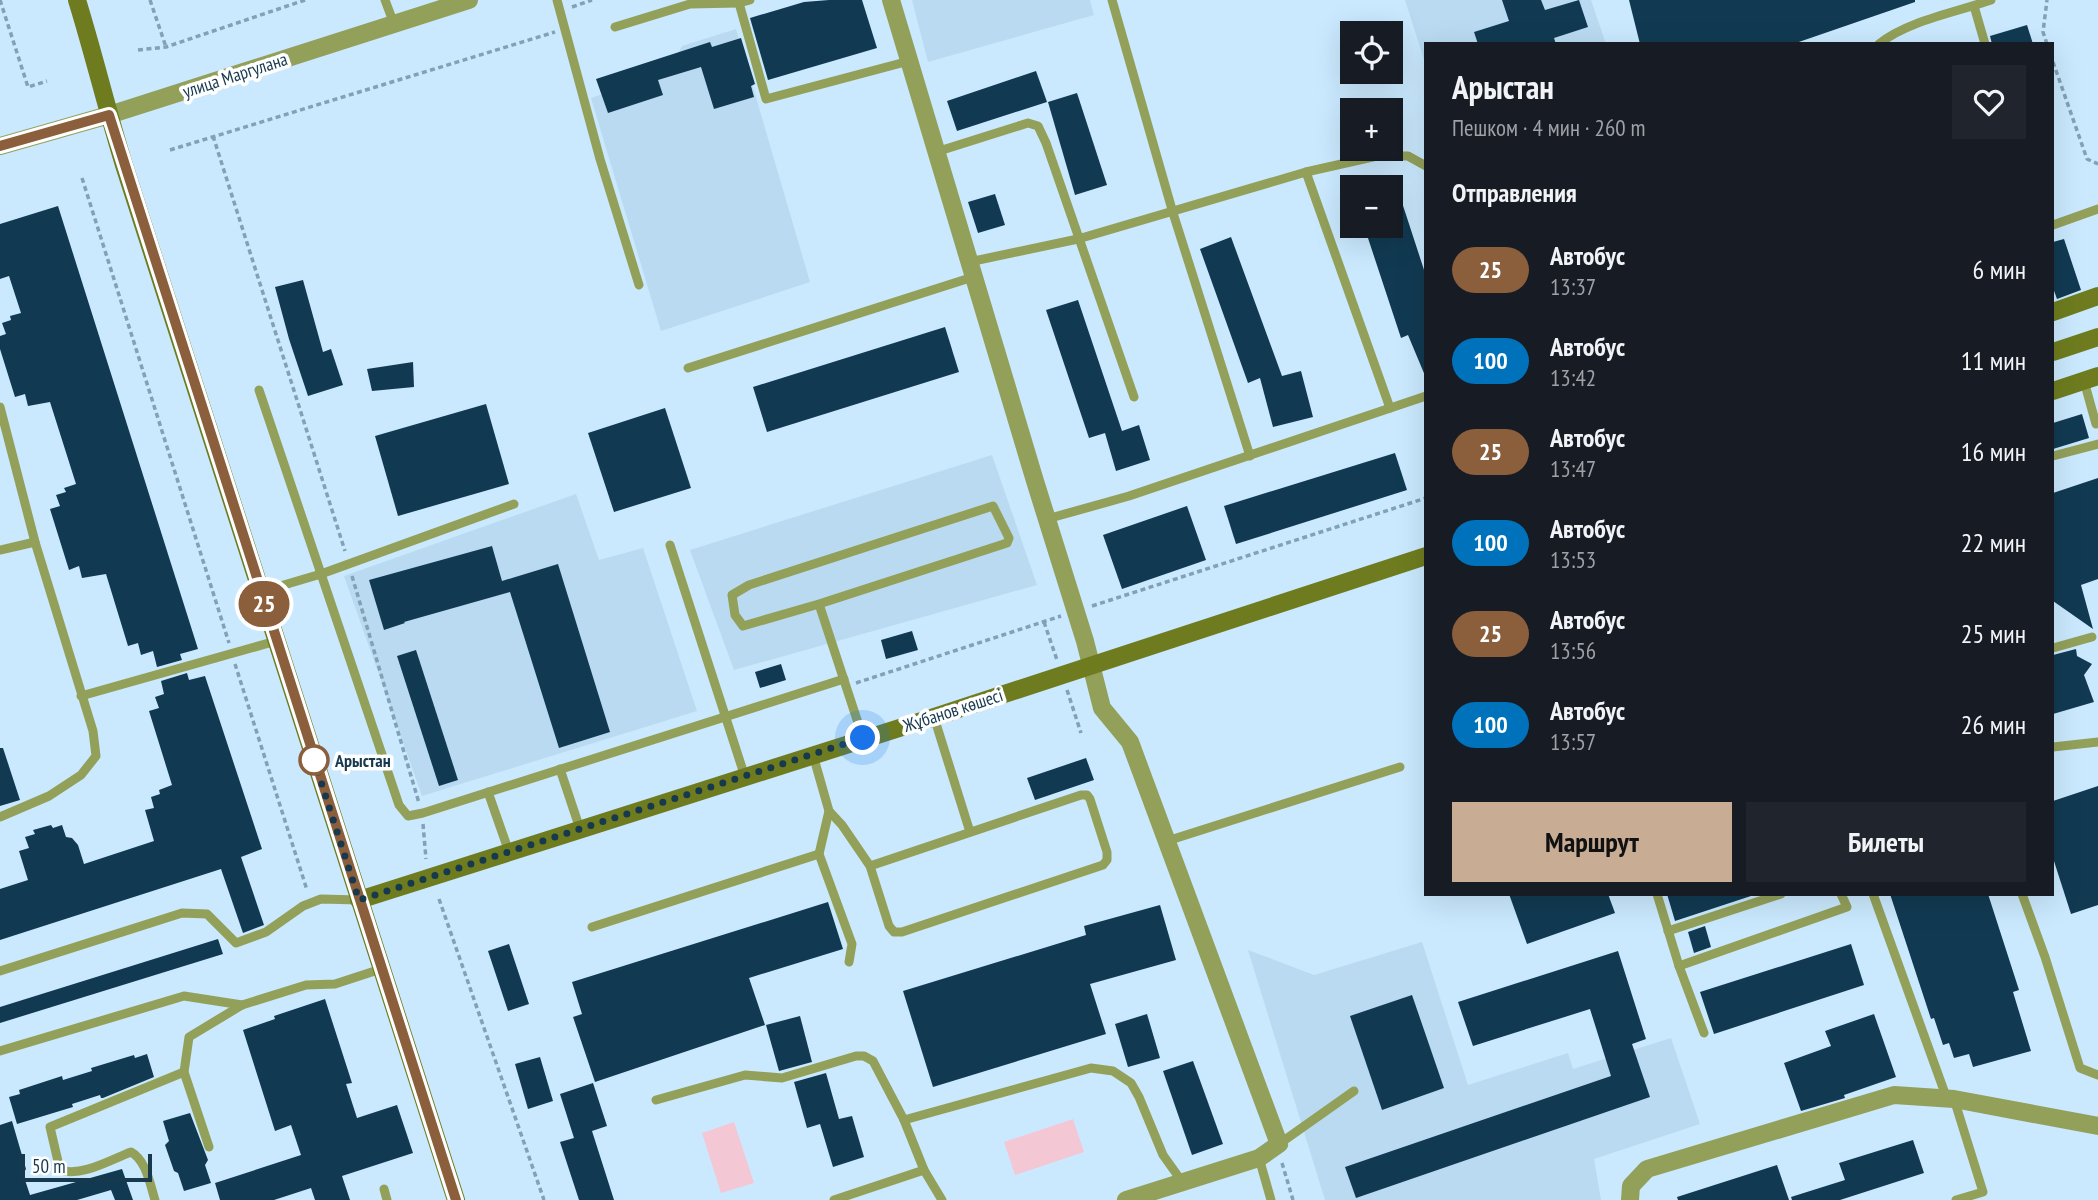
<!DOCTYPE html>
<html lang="ru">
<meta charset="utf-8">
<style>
:root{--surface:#171b24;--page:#20242c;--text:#f1f3f6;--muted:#9ea1a6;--accent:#c8ac94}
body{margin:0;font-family:"PT Sans Narrow",sans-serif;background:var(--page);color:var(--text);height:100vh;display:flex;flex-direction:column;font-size:26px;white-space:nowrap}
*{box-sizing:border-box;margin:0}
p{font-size:23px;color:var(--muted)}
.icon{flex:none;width:38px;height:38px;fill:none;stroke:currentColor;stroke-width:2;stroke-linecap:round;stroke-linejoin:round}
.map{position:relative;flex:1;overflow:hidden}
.details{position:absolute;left:1424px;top:42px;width:630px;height:854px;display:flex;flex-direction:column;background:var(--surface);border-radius:0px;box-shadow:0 7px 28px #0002}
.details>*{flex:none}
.badge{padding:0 14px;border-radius:23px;font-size:24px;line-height:46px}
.tools{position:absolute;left:1340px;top:21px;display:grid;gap:14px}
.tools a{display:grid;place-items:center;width:63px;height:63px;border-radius:0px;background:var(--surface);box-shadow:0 7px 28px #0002;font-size:35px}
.scale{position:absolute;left:21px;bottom:18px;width:131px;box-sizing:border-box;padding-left:7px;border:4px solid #17394e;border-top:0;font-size:19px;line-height:24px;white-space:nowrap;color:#17394e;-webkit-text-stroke:5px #fff;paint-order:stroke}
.you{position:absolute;width:35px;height:35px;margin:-18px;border:5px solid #fff;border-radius:50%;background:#1a73e8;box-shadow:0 0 0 10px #1a73e833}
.map>.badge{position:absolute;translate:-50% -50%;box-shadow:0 0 0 4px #fff}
h2{padding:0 28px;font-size:26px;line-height:63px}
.round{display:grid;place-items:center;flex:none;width:74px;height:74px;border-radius:0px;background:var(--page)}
.overview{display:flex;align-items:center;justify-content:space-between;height:119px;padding:0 28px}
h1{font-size:33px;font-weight:800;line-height:52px}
.button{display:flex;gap:14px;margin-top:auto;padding:14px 28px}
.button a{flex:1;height:80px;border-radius:0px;background:var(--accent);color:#111;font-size:28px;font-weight:800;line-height:80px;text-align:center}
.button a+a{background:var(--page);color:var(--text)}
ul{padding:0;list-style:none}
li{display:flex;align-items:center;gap:21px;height:91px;padding:0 28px}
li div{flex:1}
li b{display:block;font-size:26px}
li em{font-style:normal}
li .badge{min-width:77px;font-weight:700;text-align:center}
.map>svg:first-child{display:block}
</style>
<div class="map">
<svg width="2098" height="1200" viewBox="0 0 2098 1200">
<rect width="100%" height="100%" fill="#cae9fe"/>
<g fill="#b9daf1">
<polygon points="912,0 1090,0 1094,15 928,62"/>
<polygon points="1405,0 1591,0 1606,44 1426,44 1426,66"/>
<polygon points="736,29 810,282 661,331 591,98 669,71 682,46"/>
<polygon points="992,455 1037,585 734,670 690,550"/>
<polygon points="576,494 599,560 643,548 697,711 422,796 344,576"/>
<polygon points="1422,942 1468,1085 1568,1053 1573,1069 1671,1038 1700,1124 1594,1159 1601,1200 1325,1200 1248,950 1314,975"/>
</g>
<g fill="#f4c7d5">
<polygon points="1073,1119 1084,1152 1015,1175 1004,1142"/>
<polygon points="734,1122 754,1183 721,1193 702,1133"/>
</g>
<g fill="#113a52">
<polygon points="829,0 862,0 877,48 768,80 750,18 804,2"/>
<polygon points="1502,0 1541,0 1545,10 1579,0 1588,27 1554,38 1556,44 1478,44 1474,32 1509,21"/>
<polygon points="1629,0 1915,0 1915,2 1793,44 1640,44"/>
<polygon points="2027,25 2033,44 1992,44 1990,36"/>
<polygon points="741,38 755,84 751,86 754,97 714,109 701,67 658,80 663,95 608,113 596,79 710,42 712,47"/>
<polygon points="1036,71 1047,102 957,131 947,101"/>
<polygon points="1077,93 1107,185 1075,195 1048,102"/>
<polygon points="1391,178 1394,178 1426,276 1426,378 1408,335 1401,338 1364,226 1391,226"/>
<polygon points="995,194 1005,225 978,233 968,202"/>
<polygon points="58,206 198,649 180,654 182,660 157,667 153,651 141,655 138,643 128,646 106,574 82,578 79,566 69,570 50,509 60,506 56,495 66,492 64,488 76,484 50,402 28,406 25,394 15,397 0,349 0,336 6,334 2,323 11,320 10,316 21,313 9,276 0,279 0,224"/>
<polygon points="1231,237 1282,376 1301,371 1313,417 1273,427 1260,378 1248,383 1200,249"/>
<polygon points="2064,239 2081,290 2057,299 2053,288 2053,242"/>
<polygon points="303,280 323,352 331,349 343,385 308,396 289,339 275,287"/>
<polygon points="1078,300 1122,431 1139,425 1150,460 1116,471 1105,433 1089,438 1046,310"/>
<polygon points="945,327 959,372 767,432 753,387"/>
<polygon points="413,362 414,387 372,391 367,369"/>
<polygon points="486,404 509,484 398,516 375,436"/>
<polygon points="665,408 691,488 614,512 588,433"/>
<polygon points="2082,414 2089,438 2053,449 2053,423"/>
<polygon points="1395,453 1407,490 1236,544 1224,506"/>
<polygon points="2098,478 2098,579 2081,585 2093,629 2053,601 2053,493"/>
<polygon points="1187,506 1206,560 1122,589 1103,535"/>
<polygon points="492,546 502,581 558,564 610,732 559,748 510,592 404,622 405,623 384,630 369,580"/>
<polygon points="912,631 918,650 886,659 881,640"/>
<polygon points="2076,649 2077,656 2092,664 2084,675 2094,702 2053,714 2053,655"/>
<polygon points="416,650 458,780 439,786 397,656"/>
<polygon points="781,664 786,680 760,688 755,672"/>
<polygon points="187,673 189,680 205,676 262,849 241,857 264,925 243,933 221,869 0,940 0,889 28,880 19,851 29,848 25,837 35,834 33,830 51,825 53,828 62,825 66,837 72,838 78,845 84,864 154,841 145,810 154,808 151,797 160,794 159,790 172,785 149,711 159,708 155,697 164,694 161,681"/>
<polygon points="0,748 3,748 20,800 0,806"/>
<polygon points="1086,758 1094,780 1035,800 1027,778"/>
<polygon points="2098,786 2098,905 2071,914 2053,858 2053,801"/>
<polygon points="1509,894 1608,894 1615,913 1527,944"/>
<polygon points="1667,894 1754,894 1754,895 1675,921"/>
<polygon points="1890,894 1988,894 2019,990 2013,992 2031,1051 1973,1067 1969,1054 1954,1058 1949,1043 1943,1045 1934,1018 1931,1019"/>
<polygon points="828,902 843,949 749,978 765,1025 595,1082 573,1017 582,1014 572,982"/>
<polygon points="1160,905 1176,960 1090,984 1106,1034 933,1087 903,991 1086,935 1084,926"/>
<polygon points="1705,926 1711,947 1694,953 1688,932"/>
<polygon points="218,939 223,954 0,1023 0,1007"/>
<polygon points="509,944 529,1004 508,1011 488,951"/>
<polygon points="1851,944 1864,985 1714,1034 1700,992"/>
<polygon points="1618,951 1646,1039 1632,1044 1650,1097 1356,1198 1345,1167 1611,1076 1590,1009 1473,1046 1458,1002"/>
<polygon points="1412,995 1444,1088 1382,1110 1350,1016"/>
<polygon points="325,999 352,1083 346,1084 357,1118 397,1105 413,1153 342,1176 350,1200 315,1200 311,1188 274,1200 220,1200 215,1183 301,1155 291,1125 275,1131 243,1030 275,1019 274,1016"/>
<polygon points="1147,1014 1160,1058 1128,1067 1115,1024"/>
<polygon points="1874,1014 1896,1077 1844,1095 1845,1098 1801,1111 1784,1063 1831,1046 1825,1031"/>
<polygon points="800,1016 812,1062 779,1071 766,1025"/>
<polygon points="147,1054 154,1077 103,1098 101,1098 100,1095 72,1104 73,1107 17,1124 9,1097 20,1094 19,1090 62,1076 63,1080 92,1071 91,1068 134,1055 135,1058"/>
<polygon points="540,1057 553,1101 528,1109 515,1064"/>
<polygon points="1193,1061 1223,1144 1192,1155 1163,1071"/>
<polygon points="826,1073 839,1119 852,1116 864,1157 833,1167 820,1124 807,1128 794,1082"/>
<polygon points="593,1083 607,1126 592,1131 614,1200 579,1200 560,1142 574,1138 560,1094"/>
<polygon points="190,1113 208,1160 205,1165 211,1183 184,1191 178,1173 174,1171 165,1145 169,1141 163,1121"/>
<polygon points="12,1121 26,1169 23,1174 30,1195 122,1169 133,1200 115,1200 111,1190 77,1200 0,1200 0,1125"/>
<polygon points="1913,1140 1924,1173 1840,1200 1792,1200 1791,1197 1845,1180 1839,1163"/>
<polygon points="1777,1165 1789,1200 1678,1200 1677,1197"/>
</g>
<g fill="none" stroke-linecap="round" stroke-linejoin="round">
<g stroke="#81a1b6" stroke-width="3.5" stroke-dasharray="5 3.5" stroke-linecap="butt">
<polyline points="0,0 28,87 47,81"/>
<polyline points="150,0 166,47"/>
<polyline points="572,7 592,0"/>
<polyline points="2047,44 2043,32 2047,0"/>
<polyline points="138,50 166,47 305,0"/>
<polyline points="2053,62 2087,159 2098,164"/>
<polyline points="213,136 345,551"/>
<polyline points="170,150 555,32"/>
<polyline points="82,178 229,643"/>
<polyline points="352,576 419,803"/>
<polyline points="1092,606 1426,498"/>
<polyline points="1044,622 1057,660"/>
<polyline points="235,664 307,890"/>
<polyline points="856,683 1061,616"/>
<polyline points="1067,690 1081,733"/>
<polyline points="423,824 426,859"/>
<polyline points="439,899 544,1200"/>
<polyline points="1282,1163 1293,1200"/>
</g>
<g stroke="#92a05a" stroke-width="9">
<polyline points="385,0 394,24"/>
<polyline points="557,0 600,159 639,285"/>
<polyline points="1112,0 1173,213 1250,456"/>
<polyline points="739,3 766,99 909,61"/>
<polyline points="1974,6 1985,44"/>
<polyline points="615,27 690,4 739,3 750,0"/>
<path d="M1879,44C1907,21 1957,12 1991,0"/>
<polyline points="936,152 1028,123 1038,126 1046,143 1134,397"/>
<polyline points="1306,172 1390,408"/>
<polyline points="2053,225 2098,209"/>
<polyline points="969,262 1078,239 1306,172 1377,156 1408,156 1426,166"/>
<polyline points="688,368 973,277"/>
<polyline points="2084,381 2096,424"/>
<polyline points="259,390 399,805 408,816 423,813 844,679"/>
<polyline points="0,407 35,542 93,731 96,756 81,775 49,796 0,817"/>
<polyline points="2053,456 2098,444"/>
<polyline points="1047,519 1129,496 1426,396"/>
<polyline points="670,545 745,777"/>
<polyline points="0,550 35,542"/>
<polyline points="260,592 321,574 514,504"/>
<polyline points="819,604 743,626 735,615 732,595 749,585 993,506 1009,538 1007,543 819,604 863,738"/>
<polyline points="2053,648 2092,637"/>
<polyline points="81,696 276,641"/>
<polyline points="934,717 970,832"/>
<polyline points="2053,747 2098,742"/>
<polyline points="813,755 829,811 842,825 870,866 889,926 894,932 902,932 1103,865 1107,860 1107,852 1090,799 1087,795 1081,795 870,866"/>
<polyline points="560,769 580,829"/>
<polyline points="488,792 509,852"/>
<polyline points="829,811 819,854 852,944 849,962"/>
<polyline points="1167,841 1400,767"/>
<polyline points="1657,894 1679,966 1704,1033"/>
<polyline points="1873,894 1947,1099"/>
<polyline points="2022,894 2045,957 2080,1068 2098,1075"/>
<polyline points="592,927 819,854"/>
<polyline points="1668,931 1781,894"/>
<polyline points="1679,966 1847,907 1841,894"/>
<polyline points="0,971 182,913 207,914 236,943 266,932 303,906 321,899 359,900"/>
<polyline points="0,1051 184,996 242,1005"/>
<polyline points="1954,1099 1983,1192 1956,1200"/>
<polyline points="656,1100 745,1075 782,1078 856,1056 864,1056 873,1061 904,1120 924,1170 942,1200"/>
<polyline points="904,1120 1091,1068 1113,1071 1131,1083 1139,1097 1163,1155 1183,1183"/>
<polyline points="1279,1144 1354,1091"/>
<polyline points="209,1147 184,1072 189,1037 242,1005 306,985 335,984 381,969"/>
<polyline points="1259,1158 1271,1200"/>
<polyline points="384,1189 387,1200"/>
<path d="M155,1200C150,1184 146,1160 131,1152C110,1160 82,1177 60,1170L50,1127L184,1072"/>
<polyline points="834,1200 924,1170"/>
</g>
<g stroke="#92a05a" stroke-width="18">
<polyline points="891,0 1035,481 1085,641 1102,708 1130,742 1279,1144 1259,1158 1126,1200"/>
<polyline points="1630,1200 1631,1186 1647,1169 1894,1095 1954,1099 2098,1126"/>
</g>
<polyline stroke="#92a05a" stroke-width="18" points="0,146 109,115 469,0"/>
<g stroke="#6e7c1f" stroke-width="18">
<path d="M77,0C94,55 107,110 124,165L456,1200"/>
<polyline points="2053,312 2098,296"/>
<polyline points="2053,352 2098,337"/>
<polyline points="2053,391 2098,376"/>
<polyline points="359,900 934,717 1426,556"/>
</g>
</g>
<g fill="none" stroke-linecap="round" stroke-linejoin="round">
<g stroke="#fff" stroke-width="16">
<polyline id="line" points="0,146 109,115 456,1200"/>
</g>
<use href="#line" stroke="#8b5e3c" stroke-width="10"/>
<polyline stroke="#17394e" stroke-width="7" stroke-dasharray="0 12.6" points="314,760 359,900 863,738"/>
</g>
<circle fill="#fff" stroke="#8b5e3c" stroke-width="3.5" cx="314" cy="760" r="14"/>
<g text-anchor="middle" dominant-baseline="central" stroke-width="7" stroke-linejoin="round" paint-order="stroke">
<g font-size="18" fill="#17394e" stroke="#fff">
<text transform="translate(235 75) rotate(-18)">улица Маргулана</text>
<text transform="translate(953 710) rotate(-18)">Жұбанов көшесі</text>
</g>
<g font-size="18" font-weight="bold" fill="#17394e" stroke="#fff" text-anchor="start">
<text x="335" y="760">Арыстан</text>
</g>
</g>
</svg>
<div class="tools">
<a><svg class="icon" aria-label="locate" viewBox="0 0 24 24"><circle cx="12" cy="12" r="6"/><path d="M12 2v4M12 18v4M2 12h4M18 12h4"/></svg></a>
<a>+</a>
<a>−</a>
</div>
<div class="scale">50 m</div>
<div class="you" style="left:863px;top:738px"></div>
<b class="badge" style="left:264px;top:604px;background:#8b5e3c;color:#fff">25</b>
<section class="details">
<div class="overview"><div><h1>Арыстан</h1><p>Пешком · 4 мин · 260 m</p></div><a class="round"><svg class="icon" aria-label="heart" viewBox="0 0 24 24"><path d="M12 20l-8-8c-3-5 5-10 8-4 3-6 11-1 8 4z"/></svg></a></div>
<h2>Отправления</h2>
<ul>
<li><span class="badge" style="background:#8b5e3c;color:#fff">25</span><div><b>Автобус</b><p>13:37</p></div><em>6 мин</em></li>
<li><span class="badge" style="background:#0072bc;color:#fff">100</span><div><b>Автобус</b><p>13:42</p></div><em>11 мин</em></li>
<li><span class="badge" style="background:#8b5e3c;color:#fff">25</span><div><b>Автобус</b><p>13:47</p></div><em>16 мин</em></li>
<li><span class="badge" style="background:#0072bc;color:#fff">100</span><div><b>Автобус</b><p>13:53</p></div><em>22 мин</em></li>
<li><span class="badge" style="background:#8b5e3c;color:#fff">25</span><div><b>Автобус</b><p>13:56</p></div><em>25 мин</em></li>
<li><span class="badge" style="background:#0072bc;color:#fff">100</span><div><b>Автобус</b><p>13:57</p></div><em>26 мин</em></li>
</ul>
<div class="button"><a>Маршрут</a><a>Билеты</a></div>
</section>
</div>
